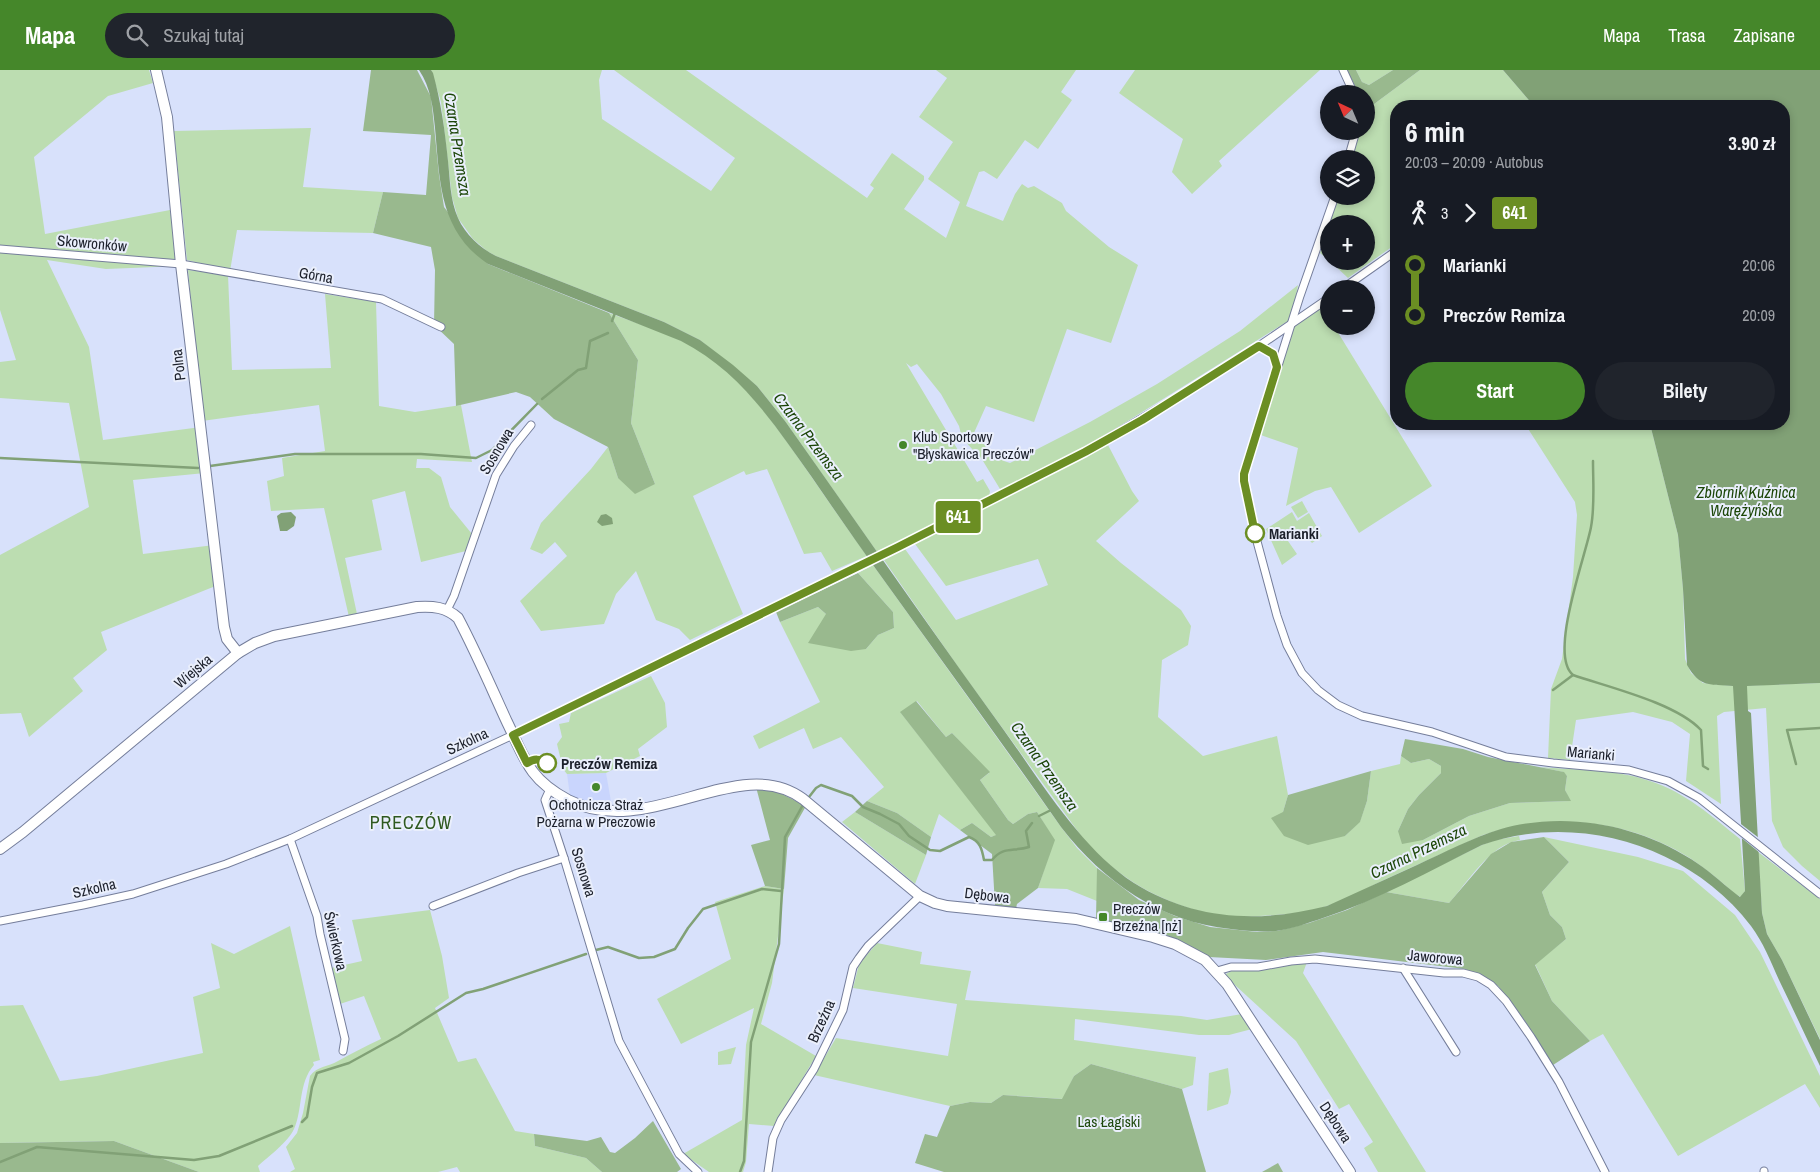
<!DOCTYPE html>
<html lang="pl">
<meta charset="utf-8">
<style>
:root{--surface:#171b24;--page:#20242c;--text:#f1f3f6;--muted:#9ea1a6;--accent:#45872a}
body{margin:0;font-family:"Archivo Narrow",sans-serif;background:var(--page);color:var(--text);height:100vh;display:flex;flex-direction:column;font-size:19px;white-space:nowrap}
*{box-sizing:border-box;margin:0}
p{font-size:16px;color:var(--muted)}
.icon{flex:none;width:28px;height:28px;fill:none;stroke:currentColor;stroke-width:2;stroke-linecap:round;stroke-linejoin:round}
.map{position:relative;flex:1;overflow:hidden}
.drawer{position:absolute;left:1390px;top:30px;width:400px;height:330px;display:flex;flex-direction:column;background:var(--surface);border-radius:20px;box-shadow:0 2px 8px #0003}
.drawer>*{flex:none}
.badge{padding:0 10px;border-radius:4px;font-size:18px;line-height:32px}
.needle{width:32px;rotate:316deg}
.controls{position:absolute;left:1320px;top:15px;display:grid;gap:10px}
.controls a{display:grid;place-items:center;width:55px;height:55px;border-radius:50%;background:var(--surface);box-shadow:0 2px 8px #0003;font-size:25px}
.map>.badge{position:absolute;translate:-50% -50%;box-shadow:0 0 0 2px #fff}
.legs{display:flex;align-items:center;gap:8px;height:55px;padding:0 15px;font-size:16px}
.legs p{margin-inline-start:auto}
.overview{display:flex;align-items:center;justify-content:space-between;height:85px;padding:0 15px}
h1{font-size:28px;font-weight:700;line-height:38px}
.cta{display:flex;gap:10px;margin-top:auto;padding:10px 15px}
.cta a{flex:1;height:58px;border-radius:30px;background:var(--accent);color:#fff;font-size:20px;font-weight:700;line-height:58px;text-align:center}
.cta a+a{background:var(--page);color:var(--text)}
ul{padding:0 15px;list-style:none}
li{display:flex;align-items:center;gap:18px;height:50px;font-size:19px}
li i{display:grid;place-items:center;width:8px;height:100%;margin:0 6px;background:currentColor}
li i::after{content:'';width:12px;height:12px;margin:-6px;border:4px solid;border-radius:50%;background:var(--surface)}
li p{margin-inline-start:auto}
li:first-child i{background:linear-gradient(#0000 50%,currentColor 0)}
li:last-child i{background:linear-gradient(currentColor 50%,#0000 0)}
header{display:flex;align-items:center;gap:30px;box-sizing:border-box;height:70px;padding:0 25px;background:var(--accent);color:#fff}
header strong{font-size:24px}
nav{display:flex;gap:28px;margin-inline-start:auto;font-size:18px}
.search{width:350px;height:45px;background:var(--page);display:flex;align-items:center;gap:12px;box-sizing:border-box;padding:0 18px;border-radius:28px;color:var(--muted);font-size:19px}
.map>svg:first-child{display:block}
</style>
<header>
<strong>Mapa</strong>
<div class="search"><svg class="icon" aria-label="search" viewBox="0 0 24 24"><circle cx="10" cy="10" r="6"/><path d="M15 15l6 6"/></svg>Szukaj tutaj</div>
<nav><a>Mapa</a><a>Trasa</a><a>Zapisane</a></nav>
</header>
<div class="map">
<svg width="1820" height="1102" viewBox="0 0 1820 1102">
<rect width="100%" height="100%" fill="#d8e1fb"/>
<polygon fill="#c9d5fd" points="606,703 612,737 603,736 570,726 567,704"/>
<g fill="#bcddb1">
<polygon points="0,0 149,0 153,13 108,26 34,87 45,164 170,140 180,196 106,199 47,190 89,277 103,370 201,357 205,403 133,410 143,484 214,475 218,515 101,562 107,580 73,608 83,621 29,667 21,643 0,644 0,485 89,437 69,333 0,328 0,292 16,290 0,240"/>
<polygon points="431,0 602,0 599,10 602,49 711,121 735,88 614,0 686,0 867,128 874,118 870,115 892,83 924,106 924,110 904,139 946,168 960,132 928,109 953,72 919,47 947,8 936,0 1076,0 1061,22 1072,30 1038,79 1025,70 997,109 984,101 979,102 966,136 1003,151 1015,124 1022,114 1028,118 1034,116 1062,133 1066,141 1109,177 1138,195 1111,273 1067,259 1034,352 986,336 973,365 1004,391 1010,393 1090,352 1157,314 1240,261 1298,215 1295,232 1288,251 1070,387 1004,420 1000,419 983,391 962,368 959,356 941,324 917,294 911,297 906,293 977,412 983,409 990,421 989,427 877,482 785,351 757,316 700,270 664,252 496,186 487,181 473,169 458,148 452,127 441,32"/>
<polygon points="1135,0 1320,0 1219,91 1222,96 1192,124 1172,102 1183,69 1119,23"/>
<polygon points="1356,0 1393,0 1369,15 1362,12"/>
<polygon points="1420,0 1503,0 1534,36 1396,36 1396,174 1348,208 1330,191 1366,191 1366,154 1329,154 1338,126 1366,126 1366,89 1350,89 1359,61 1366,61 1366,40"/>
<polygon points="311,58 303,117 383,122 373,163 237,160 230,201 187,190 174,61"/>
<polygon points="1329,156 1329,190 1320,183"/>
<polygon points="188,200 228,205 232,300 331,298 325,224 376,232 379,336 415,342 461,335 472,392 417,389 416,398 429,398 441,407 450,437 472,464 466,481 421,492 405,421 372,430 382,480 345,488 357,544 349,547 324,438 271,441 267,411 284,406 282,388 325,381 319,335 202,351"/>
<polygon points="1321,235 1329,247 1329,256 1334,256 1432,416 1359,463 1331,417 1315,421 1286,436 1298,378 1258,364 1293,257"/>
<path d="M609,243C638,254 670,263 697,279C744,308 775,355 806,399C826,428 846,457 867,486L832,501L821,482L804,484L767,399L746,405L744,401L693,426L743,544L690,570L679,559L656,550L636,501L616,524L604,554L541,561L520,531L567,486L555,472L542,484L530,479L541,453L591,399L608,377L618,408L655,414L631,353L638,290Z"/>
<polygon points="1525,354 1650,354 1678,465 1683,519 1685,589 1691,603 1703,613 1733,616 1820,613 1820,811 1802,796 1783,777 1772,751 1766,638 1724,642 1717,646 1721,734 1686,711 1690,664 1672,652 1633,642 1576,650 1570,690 1548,688 1551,619 1562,589 1573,507 1577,445 1575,432"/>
<path d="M1108,375L1132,421L1139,431L1096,471L1121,493L1181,540L1191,556L1188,575L1162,590L1158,647L1203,686L1277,666L1288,725L1283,742L1345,766L1360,751L1367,731L1371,701L1400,694L1401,686L1411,693L1429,689L1441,696V703L1419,725L1408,739L1398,761L1423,770L1469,746L1510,733L1570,731L1565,720L1567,706L1563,702L1540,697C1576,700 1616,699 1650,711C1685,722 1713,747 1740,769L1745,821L1741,827L1735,824C1721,811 1706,799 1690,788C1628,749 1553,742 1483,765C1451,780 1418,794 1386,809C1367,818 1348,829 1327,836C1311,842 1292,844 1275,845C1258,846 1239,848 1222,846C1168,837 1116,809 1082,767L963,604L884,490L905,479L956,550L1048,515L1038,489L946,516L915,474Z"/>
<polygon points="1302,431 1308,442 1298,448 1291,437"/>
<polygon points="1292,442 1297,451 1309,443 1322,466 1312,473 1301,461 1288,471 1297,484 1282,495 1266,459"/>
<polygon points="873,495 1061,757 1077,778 1097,798 1097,831 1067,819 1038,818 1054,770 1037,742 1028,744 1013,754 1008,750 980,710 989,703 952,663 946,667 917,631 901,643 997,765 991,767 972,753 960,760 939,744 931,767 897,743 867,731 884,717 841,667 813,679 804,658 759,679 753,666 820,632 780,552 818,537 866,579 878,565 894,558 893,542 858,503"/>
<polygon points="651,606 665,633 667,657 638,679 640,686 606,703 567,704 563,699 557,674 562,667 559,654 569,652 571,643"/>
<polygon points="855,742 926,785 915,814 842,752"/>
<path d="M1519,766L1520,770C1490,774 1468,812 1449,833L1386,822L1482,775L1495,770Z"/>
<polygon points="1544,767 1638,787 1683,801 1735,845 1760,882 1820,1006 1820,1038 1805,1014 1678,1086 1603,964 1590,971 1552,931 1535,894 1566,869 1562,857 1550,845 1542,822 1569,792"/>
<polygon points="1758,782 1820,829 1820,969 1782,890 1767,864 1762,843"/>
<polygon points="765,816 784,819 772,913 761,954 816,986 774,1056 749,1054 746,1092 743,1102 709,1102 683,1084 742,1050 746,975 754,938 681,974 657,929 731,889 715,832"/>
<path d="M430,840L442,886L449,928L435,938L458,992L476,988L515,1061L534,1064L535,1076L586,1088L602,1102H460L457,1097L438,1102H290L295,1099L286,1077L297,1063L303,1043L310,1006C317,996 328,997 338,991C352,983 366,976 381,969L364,926L340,934L331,898L362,891L352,850Z"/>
<path d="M290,856L320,990L313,992L314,995C298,1013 303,1039 294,1059C288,1072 268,1087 258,1096L260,1102H199L114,1071L0,1073V936L23,935L60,1011L97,1006L203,983L193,927L220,918L211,873L234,884Z"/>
<polygon points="877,873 922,882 920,894 971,901 965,930 1181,946 1207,950 1242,944 1252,959 1229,965 1199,965 1075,949 1074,970 1196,987 1193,1015 1182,1019 1091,994 1074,1006 1063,1029 1003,1025 991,1033 970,1032 950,1036 814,1005 836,968 948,986 957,934 853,918 859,894"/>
<polygon points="1307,892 1303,903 1426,1102 1378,1102 1364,1078 1373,1072 1349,1034 1339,1039 1296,971 1224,905 1233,900"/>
<polygon points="736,977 731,994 718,995 718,982"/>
<polygon points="1228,998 1231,1022 1228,1034 1207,1041 1209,1003"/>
</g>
<g fill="#99b98e">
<polygon points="371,0 417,0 431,27 439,105 444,137 488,194 609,243 638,290 631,353 655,414 635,424 618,408 608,377 554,349 530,327 516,322 456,336 454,274 434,255 435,200 431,177 373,163 383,122 426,125 431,65 363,61"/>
<polygon points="1347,0 1356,0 1362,12 1369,15 1393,0 1420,0 1366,40 1366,24 1359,24"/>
<polygon points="858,503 893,542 894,558 878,565 866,579 851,581 808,573 826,544 818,537 780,552 776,542"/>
<polygon points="916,631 946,667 952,663 990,702 980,710 1008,750 1013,754 1028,744 1037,742 1055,770 1038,818 1017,834 1016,838 995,835 992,784 960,760 972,753 991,767 996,765 900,642"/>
<polygon points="1405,669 1463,679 1488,687 1564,702 1567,706 1565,720 1571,731 1510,733 1469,746 1423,770 1402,774 1398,761 1408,739 1419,725 1441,703 1441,696 1429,689 1411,693 1401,686"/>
<polygon points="1371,701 1367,731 1360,752 1345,766 1308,775 1284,766 1271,748 1283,742 1288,725"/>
<polygon points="756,717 772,719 806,736 788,768 784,819 765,816 751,775 770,770"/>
<polygon points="867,731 897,743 931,767 926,785 855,742"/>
<polygon points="1544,767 1569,792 1542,822 1550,845 1562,857 1566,869 1535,895 1552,931 1590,971 1553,995 1525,951 1498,916 1465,899 1323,882 1266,890 1209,887 1169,866 1096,849 1097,798 1139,830 1175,846 1210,857 1257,862 1277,861 1309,853 1347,840 1386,822 1449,833 1491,784 1511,772"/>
<polygon points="1091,994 1182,1019 1206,1102 944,1102 915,1093 925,1064 937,1067 950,1036 970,1032 991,1033 1003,1025 1062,1029 1074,1006"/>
<polygon points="653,1051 681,1099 677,1102 602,1102 586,1088 535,1076 534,1064 587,1071 601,1067 610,1082 615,1083 635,1068"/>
<polygon points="114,1071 199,1102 0,1102 0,1073"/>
<polygon points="1278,1093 1283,1102 1262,1102"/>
</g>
<g fill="#81a176">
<path d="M419,0H431L433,3C441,32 445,61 448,91C450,109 450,130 458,148C465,164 480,178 496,186L664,252L700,270L733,295L757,316L785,351C858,454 929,557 1003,659C1040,710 1081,779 1134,813C1195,851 1260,853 1327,836C1357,822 1387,809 1417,795C1445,782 1472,768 1501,759C1564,741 1636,754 1691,789C1707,799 1721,812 1736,824L1740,827L1745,821L1733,616C1710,614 1700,618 1687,595L1683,519L1678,465L1650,354H1784V36H1534L1503,0H1820V613L1747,616L1748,641L1751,643L1762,843L1767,864L1782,890L1820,970V996C1806,967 1793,939 1779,910C1771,892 1763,872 1751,856C1690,776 1577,741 1482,775C1430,801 1378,830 1323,848C1308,853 1292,859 1276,861C1261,862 1246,861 1231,859C1160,852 1104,812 1061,757C1001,671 939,587 878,502C855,470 833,438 811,406C774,354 740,301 681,271L488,194C439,161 440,112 435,58C433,38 431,18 419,0Z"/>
<polygon points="291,442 296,447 294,456 287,461 280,461 277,446 281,443"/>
<polygon points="606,444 612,448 613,454 602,456 597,452 601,445"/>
</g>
<polygon fill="#d8e1fb" points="1737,751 1759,768 1760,783 1738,765"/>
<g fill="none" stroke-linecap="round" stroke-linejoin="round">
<g stroke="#81a176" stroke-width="2.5">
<polyline points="612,251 615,243"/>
<polyline points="542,329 578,300 586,298 590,271 608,263"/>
<polyline points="0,388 198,398"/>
<path d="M1593,391C1593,412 1595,436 1591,457C1586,485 1548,585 1573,605C1608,617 1676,633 1701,660L1703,696L1708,699"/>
<polyline points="210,396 295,384 421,384 476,388 492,380 537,334"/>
<polyline points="1553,620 1573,605"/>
<polyline points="1796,694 1787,660 1820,658"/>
<path d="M809,727L816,718L821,715L852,726L863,737L880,744L899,754L909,766L930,780L940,781L969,767C980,771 982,779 984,790H992C1003,776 1013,782 1029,777L1026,761L1032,753"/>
<polyline points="1039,746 1051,740"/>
<polyline points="596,880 608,877 639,888 654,887 675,879 688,858 703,839 762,819 781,821"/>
<polyline points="302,1052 307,1047 312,1017 317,1003 349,993 398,966 466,923 483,919 586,884"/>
<polyline points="0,1092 37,1077 194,1090 219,1086 292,1056"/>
<polyline points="740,1102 744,1091 751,972 779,874 785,767 804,733"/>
</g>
<g stroke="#757e9b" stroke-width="9">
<g id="street">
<polyline points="1343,0 1354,24"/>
<polyline points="1348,89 1356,61"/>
<polyline points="1335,126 1300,226 1244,404 1244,411 1255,464 1277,546 1287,575 1302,603 1318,620 1338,635 1362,646 1432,662 1506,687 1553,693 1629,700 1668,711 1699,728 1820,824"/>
<polyline points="0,179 181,194 382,229 441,257"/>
<polyline points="1342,219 1396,181"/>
<polyline points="1259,276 1273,284 1277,297"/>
<polyline points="447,540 454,526 496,405 514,376 531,355"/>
<polyline points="550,719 545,730 564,788 619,971 679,1084 698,1102"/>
<polyline points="290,769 317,846 320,864 345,969 343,981"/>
<polyline points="433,836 518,803 564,788"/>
<polyline points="0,851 83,835 133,824 226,794 290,769 513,665 898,477 1085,382 1186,322 1259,276 1329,228"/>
<polyline points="1403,898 1456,982"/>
<polyline points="1217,901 1231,897 1258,897 1291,891 1315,889 1444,903 1463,903 1478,907 1491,915 1506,931 1531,967 1559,1012 1605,1102"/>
<polyline points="1764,1101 1764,1102"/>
<polyline points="768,1102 773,1068 781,1050 814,999 843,940 853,897 859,888 868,876 920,826"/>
</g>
</g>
<g stroke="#757e9b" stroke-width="12">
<g id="secondary">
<polyline points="156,0 167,47 181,194 224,557 227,569 238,583"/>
<path d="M0,779L23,762L238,583L255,573L274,566L417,537C433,536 446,537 458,548C476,582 491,617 507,652C515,668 522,687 533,702C542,714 555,723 568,730C649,771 739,681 803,729L920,826L935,833L947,836L1076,849L1153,867L1175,874L1205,890L1227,914L1350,1102"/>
</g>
</g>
<use href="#street" stroke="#fff" stroke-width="7"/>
<use href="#secondary" stroke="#fff" stroke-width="10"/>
</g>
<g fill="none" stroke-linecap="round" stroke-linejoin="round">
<g stroke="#fff" stroke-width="11">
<path id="line-1" d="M547,693C539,689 535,688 527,693L513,665L898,477L1085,382L1142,350L1259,276L1273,284L1277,297L1244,404V411L1255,463"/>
</g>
<use href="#line-1" stroke="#6b8e23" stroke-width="8"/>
</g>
<g fill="#45872a" stroke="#eaeffc" stroke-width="2">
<circle cx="903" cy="375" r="5"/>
<circle cx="596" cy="717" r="5"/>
<rect x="1098" y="842" width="10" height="10" rx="2.5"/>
</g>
<g fill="#fff" stroke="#6b8e23" stroke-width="2.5">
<circle cx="1255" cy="463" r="9"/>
<circle cx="547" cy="693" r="9"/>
</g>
<g text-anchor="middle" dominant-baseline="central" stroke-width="4" stroke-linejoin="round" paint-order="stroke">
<g font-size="15" fill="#1c202b" stroke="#eaeffc">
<text transform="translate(92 173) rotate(5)">Skowronków</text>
<text transform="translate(316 205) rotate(10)">Górna</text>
<text transform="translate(178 295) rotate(-97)">Polna</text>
<text transform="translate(496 381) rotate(-59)">Sosnowa</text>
<text transform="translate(193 601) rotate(-40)">Wiejska</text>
<text transform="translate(467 671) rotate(-25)">Szkolna</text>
<text transform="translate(1591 683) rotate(5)">Marianki</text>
<text transform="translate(584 802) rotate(73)">Sosnowa</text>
<text transform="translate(94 818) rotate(-13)">Szkolna</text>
<text transform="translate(987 825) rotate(7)">Dębowa</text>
<text transform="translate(336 871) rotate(77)">Świerkowa</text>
<text transform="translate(1435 887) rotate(5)">Jaworowa</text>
<text transform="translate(821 951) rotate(-66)">Brzeźna</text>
<text transform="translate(1336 1052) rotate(57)">Dębowa</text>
</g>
<g font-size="15" fill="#1c202b" stroke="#eaeffc" text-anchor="start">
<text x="913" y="366">Klub Sportowy<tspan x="913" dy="17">"Błyskawica Preczów"</tspan></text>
<text x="596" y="734" text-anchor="middle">Ochotnicza Straż<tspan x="596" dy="17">Pożarna w Preczowie</tspan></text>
<text x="1113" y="838">Preczów<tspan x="1113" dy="17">Brzeźna [nż]</tspan></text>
</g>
<g font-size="15" font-weight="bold" fill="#1c202b" stroke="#eaeffc" text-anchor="start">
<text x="1269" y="463">Marianki</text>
<text x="561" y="693">Preczów Remiza</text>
</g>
<g font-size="15" fill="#1f4a0d" stroke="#eaeffc">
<text x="1109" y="1051">Las Łagiski</text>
</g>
<g font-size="16" font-style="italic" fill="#1c4608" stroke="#eaeffc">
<text transform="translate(458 74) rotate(81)">Czarna Przemsza</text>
<text transform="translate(809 366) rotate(53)">Czarna Przemsza</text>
<text x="1746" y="422">Zbiornik Kuźnica<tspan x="1746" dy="18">Warężyńska</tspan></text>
<text transform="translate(1045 696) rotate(55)">Czarna Przemsza</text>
<text transform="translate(1418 781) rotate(-26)">Czarna Przemsza</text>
</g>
<g font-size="18" letter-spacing="1" fill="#2e591f" stroke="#eaeffc">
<text x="411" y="752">PRECZÓW</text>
</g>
</g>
</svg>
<div class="controls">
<a><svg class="needle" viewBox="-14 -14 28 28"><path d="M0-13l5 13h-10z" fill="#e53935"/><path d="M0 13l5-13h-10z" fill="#9ea1a6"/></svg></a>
<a><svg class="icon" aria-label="layers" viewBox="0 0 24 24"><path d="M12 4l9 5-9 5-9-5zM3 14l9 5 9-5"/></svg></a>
<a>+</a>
<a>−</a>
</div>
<b class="badge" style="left:958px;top:447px;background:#6b8e23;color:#fff">641</b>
<section class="drawer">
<div class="overview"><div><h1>6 min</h1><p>20:03 – 20:09 · Autobus</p></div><b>3.90 zł</b></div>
<div class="legs"><svg class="icon" aria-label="walk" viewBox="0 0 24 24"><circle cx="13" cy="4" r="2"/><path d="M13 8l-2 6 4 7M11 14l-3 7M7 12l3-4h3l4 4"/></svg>3<svg class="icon" aria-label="forward" viewBox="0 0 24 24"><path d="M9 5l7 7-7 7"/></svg><b class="badge" style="background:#6b8e23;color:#fff">641</b></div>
<ul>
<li><i style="color:#6b8e23"></i><b>Marianki</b><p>20:06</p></li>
<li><i style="color:#6b8e23"></i><b>Preczów Remiza</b><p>20:09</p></li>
</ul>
<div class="cta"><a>Start</a><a>Bilety</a></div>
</section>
</div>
